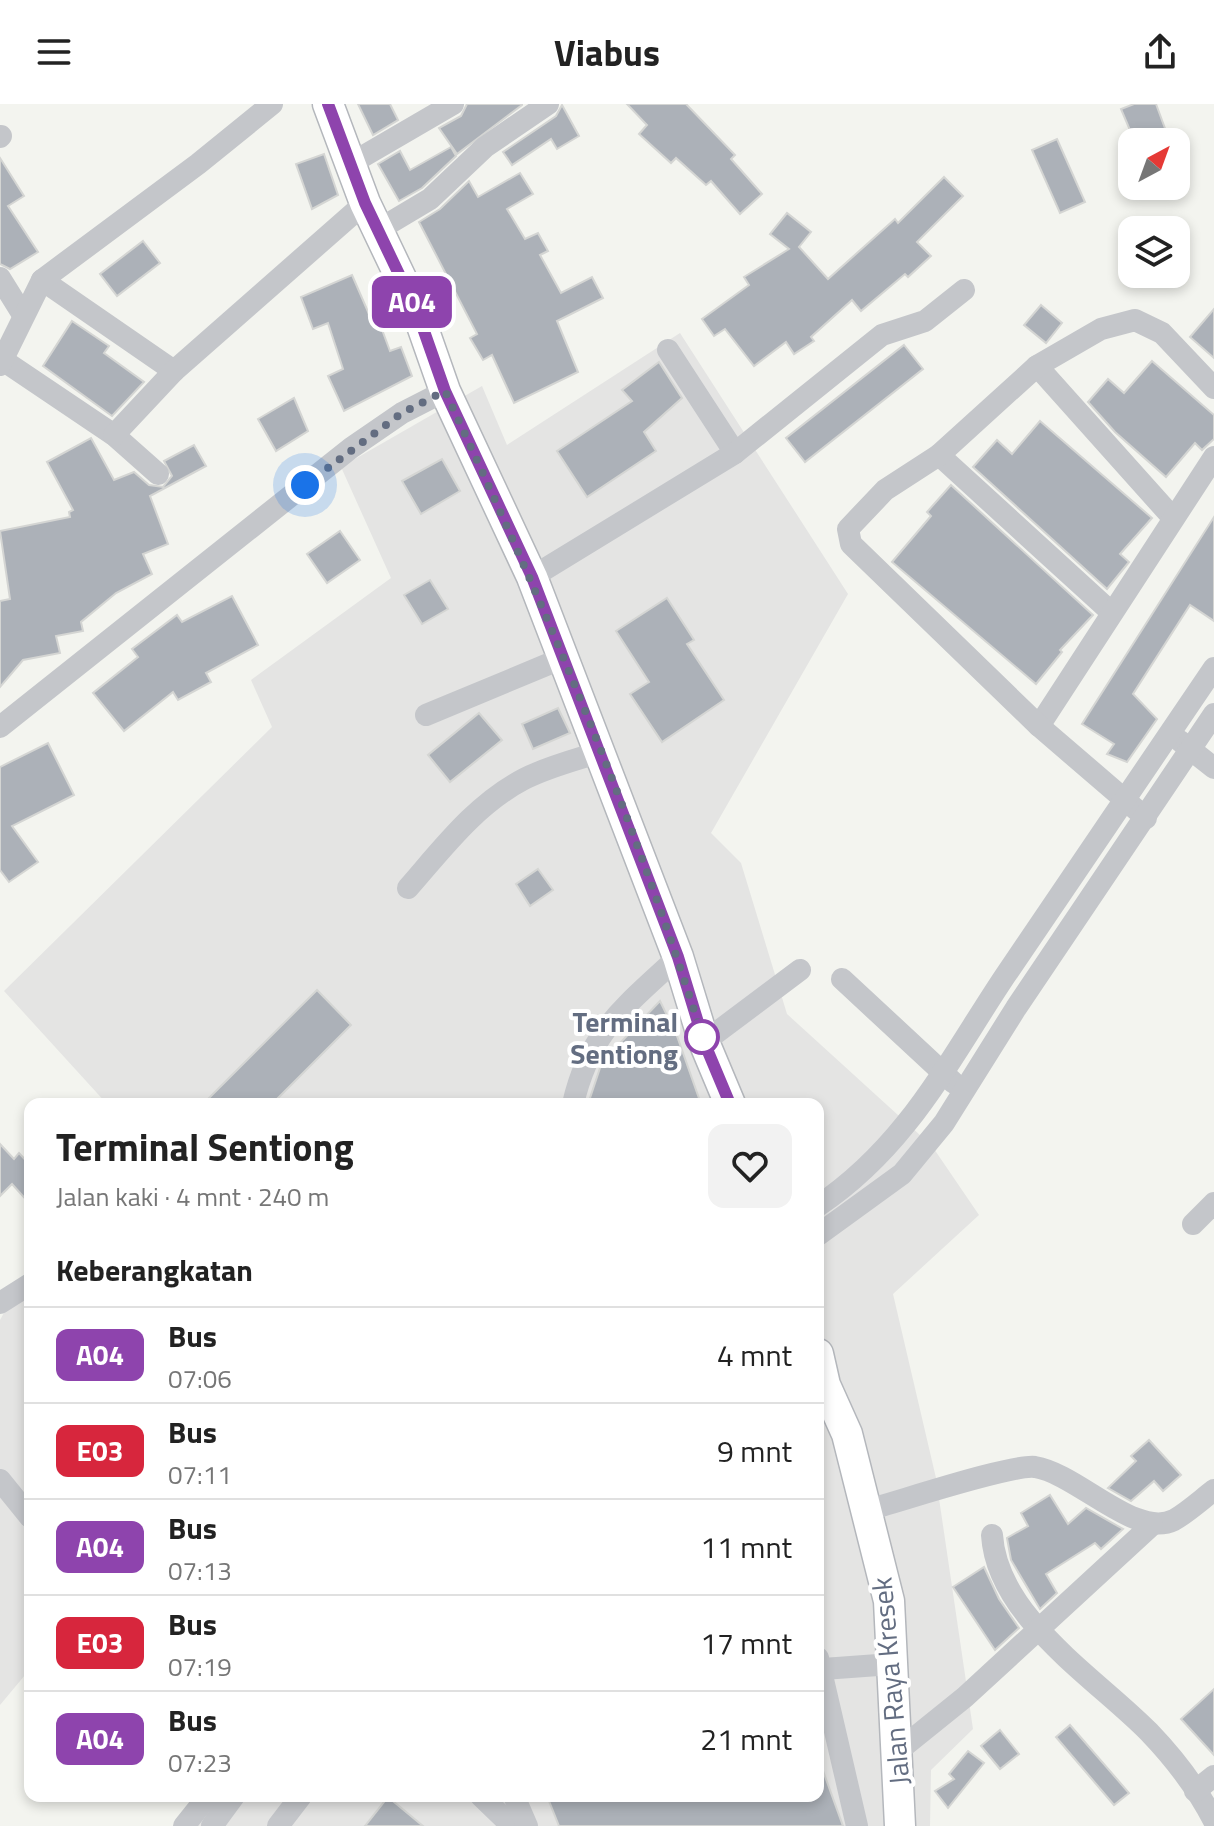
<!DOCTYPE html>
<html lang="id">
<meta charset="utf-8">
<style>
:root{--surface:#fff;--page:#f2f2f2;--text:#222;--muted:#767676;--line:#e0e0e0}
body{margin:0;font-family:"Titillium Web",sans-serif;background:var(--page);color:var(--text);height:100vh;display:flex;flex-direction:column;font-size:30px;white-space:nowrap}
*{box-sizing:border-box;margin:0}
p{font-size:26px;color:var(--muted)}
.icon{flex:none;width:44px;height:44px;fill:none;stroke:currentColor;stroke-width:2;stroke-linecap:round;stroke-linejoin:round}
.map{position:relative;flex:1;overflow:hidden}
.drawer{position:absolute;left:24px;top:994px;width:800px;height:704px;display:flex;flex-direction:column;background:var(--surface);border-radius:16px;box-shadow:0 4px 12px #0003}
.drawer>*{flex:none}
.badge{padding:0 16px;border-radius:12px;font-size:28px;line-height:52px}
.needle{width:52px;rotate:41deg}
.fabs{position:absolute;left:1118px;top:24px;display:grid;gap:16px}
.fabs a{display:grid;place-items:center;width:72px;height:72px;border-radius:16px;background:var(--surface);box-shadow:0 4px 12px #0003;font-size:40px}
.you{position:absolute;width:40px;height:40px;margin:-20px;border:6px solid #fff;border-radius:50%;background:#1a73e8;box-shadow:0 0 0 12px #1a73e833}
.map>.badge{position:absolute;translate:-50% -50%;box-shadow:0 0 0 4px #fff}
h2{padding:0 32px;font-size:30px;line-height:72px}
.round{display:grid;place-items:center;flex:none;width:84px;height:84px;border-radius:16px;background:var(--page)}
.overview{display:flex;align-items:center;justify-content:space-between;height:136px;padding:0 32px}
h1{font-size:38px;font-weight:700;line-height:60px}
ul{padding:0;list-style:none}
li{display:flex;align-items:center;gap:24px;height:96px;padding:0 32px;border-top:2px solid var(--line)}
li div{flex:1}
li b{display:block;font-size:30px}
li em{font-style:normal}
li .badge{min-width:88px;font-weight:700;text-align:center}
header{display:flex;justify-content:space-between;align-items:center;height:104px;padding:0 32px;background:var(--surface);font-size:36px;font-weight:700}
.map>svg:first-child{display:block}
</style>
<header><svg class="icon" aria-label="menu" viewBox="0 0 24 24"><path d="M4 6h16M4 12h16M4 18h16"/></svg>Viabus<svg class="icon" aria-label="share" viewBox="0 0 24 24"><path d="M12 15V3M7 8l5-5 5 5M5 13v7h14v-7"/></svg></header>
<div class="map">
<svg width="1214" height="1722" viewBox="0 0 1214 1722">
<rect width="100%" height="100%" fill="#f3f4ef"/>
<g fill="#e4e4e3">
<polygon points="680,229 848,490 711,729 741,759 787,910 932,1042 979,1111 893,1190 936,1374 973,1625 931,1666 930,1722 180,1722 205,1692 818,1692 818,1000 107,1000 4,887 272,623 251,576 391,474 341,363 482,282 507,341"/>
<polygon points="30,1163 30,1461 26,1465 30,1468 30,1565 0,1601 0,1216"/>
</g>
<g fill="#acb1b8" stroke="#d4d5d3" stroke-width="2">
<polygon points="358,0 390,0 398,16 373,31"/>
<polygon points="467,0 522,0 522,1 457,50 439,24 461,12"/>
<polygon points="627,0 686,0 735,51 731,55 762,90 740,110 711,77 706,81 676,54 671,59 639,30 647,21"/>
<polygon points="1134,0 1156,0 1170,38 1135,38 1121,5"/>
<polygon points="562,1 579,32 557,45 551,35 512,61 503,48 556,12"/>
<polygon points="1057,35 1085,98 1060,109 1032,46"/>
<polygon points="451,43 456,52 422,84 399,97 378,60 400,47 410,66"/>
<polygon points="324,50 338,91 312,105 296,60"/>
<polygon points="0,54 24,92 8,102 38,148 10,165 0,160"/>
<polygon points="520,69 533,90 507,105 525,135 538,129 548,147 540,151 561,189 592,173 603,194 557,217 578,268 514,299 492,251 483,256 470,234 477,230 419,118 440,105 469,77 478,93"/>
<polygon points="944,73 963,92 917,138 931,152 908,173 905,170 861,207 852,196 811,233 814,237 794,250 786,238 754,262 725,225 714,232 702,215 749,181 744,173 789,145 770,130 787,109 811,128 799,143 828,175 895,115 898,119"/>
<polygon points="143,137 160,159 117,192 100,170"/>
<polygon points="352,171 372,217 378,215 390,247 401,243 412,272 344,307 328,272 343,265 328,219 313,225 301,193"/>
<polygon points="1041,201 1062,219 1046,239 1024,221"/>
<polygon points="1214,205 1214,254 1190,233"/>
<polygon points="72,217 109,242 104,249 144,278 112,312 43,262"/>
<polygon points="904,241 923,265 805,358 786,334"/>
<polygon points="1152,257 1214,311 1214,335 1202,346 1195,339 1166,373 1115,328 1088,298 1108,275 1124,289"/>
<polygon points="659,258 682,294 644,328 656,347 587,393 557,347 632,297 622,286"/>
<polygon points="294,294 308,327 276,347 258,315"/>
<polygon points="1040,317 1152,414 1120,450 1129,458 1107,485 973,363 997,336 1012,350"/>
<polygon points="91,334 114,376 134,368 149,381 163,383 172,372 164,357 194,341 206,362 150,392 168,440 143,450 152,470 116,489 81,518 83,527 56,532 60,549 23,556 0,583 0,497 10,495 0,427 70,413 69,408 73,406 47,358"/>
<polygon points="442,355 460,387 421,410 402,377"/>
<polygon points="951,381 1093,511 1060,546 1062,548 1036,580 892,458 931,412 927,408"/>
<polygon points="1214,413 1214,517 1190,501 1133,590 1157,615 1127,658 1107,650 1114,640 1082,620"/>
<polygon points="340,427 360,456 327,479 307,450"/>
<polygon points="430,476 448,505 422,520 404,491"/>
<polygon points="232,492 258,541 206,569 211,578 178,596 173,588 124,627 93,589 138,553 132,545 177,511 182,518"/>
<polygon points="667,494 694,536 687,540 724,596 662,638 630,590 649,578 616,527"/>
<polygon points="558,604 570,629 533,645 522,620"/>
<polygon points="479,609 502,636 450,678 428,651"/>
<polygon points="48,639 74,691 12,722 38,758 9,778 0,766 0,663"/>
<polygon points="538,765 553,786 530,802 516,780"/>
<polygon points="317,886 351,921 272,1000 203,1000"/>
<polygon points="660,897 677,932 701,1000 588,1000 602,958"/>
<polygon points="0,1040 14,1055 19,1049 30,1061 30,1100 12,1080 0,1092"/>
<polygon points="1149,1336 1181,1371 1163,1387 1154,1377 1131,1397 1108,1384 1136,1357 1131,1352"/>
<polygon points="1050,1391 1068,1420 1086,1404 1123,1425 1101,1445 1095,1439 1046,1470 1057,1489 1040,1505 1011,1456 1007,1434 1028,1422 1021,1409"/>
<polygon points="984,1463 999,1495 1019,1524 995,1546 953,1483"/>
<polygon points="1214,1585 1214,1651 1181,1615"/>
<polygon points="1070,1621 1129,1689 1114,1701 1056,1633"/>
<polygon points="1000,1626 1019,1650 1000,1665 981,1642"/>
<polygon points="968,1647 984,1659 948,1704 935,1687 954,1675 949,1670"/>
<polygon points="818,1653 843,1722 559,1722 547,1692 818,1692"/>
<polygon points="388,1693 423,1722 365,1722"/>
</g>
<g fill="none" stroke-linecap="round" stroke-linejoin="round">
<g stroke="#b4b7bc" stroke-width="33">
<g id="major">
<polyline points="328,0 365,99 418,210 445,287 532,473 678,853 704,938 730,1000"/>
<polyline points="818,1250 825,1281 847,1330 889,1497 900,1722"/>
</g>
</g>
<g stroke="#c4c6ca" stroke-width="22">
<polyline points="0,33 1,32"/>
<polyline points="350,60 453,0"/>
<polyline points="378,126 430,95 485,43 548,0"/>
<polyline points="0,174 23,211"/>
<polyline points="42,176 174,267"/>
<polyline points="668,246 735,349"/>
<polyline points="4,257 114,331 158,370"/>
<polyline points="0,261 42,176 198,60 272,0"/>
<polyline points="1037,262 1173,414"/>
<polyline points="114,331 174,267 365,99"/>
<polyline points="939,351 1111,508"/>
<polyline points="532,473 735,349 872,239 882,231 925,217 964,186"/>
<polyline points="426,611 563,554"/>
<polyline points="1039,622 1214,353"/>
<polyline points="0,623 351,344 402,309 445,287"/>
<polyline points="1180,637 1214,664"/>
<polyline points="1146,714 1039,622 851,440 848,425 885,386 939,351 1037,262 1101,225 1135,216 1162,229 1214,284"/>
<path d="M408,784C443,744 476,700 524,675C547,663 575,656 600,648"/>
<polyline points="842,875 954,979"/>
<polyline points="704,938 800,866"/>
<path d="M573,1000C590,926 626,902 678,853"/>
<path d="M818,1102C907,1042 947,959 1005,872C1075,769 1144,667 1214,564"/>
<polyline points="1193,1120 1214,1099"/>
<polyline points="818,1131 902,1070 944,1019 1016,904 1214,610"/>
<polyline points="0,1199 30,1180"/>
<polyline points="0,1376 30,1413"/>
<path d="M867,1406C898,1398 1011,1360 1035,1363C1078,1370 1135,1435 1174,1416C1188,1408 1201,1396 1214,1386"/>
<path d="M992,1431C997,1513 1096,1574 1149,1628C1174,1654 1198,1686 1214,1717"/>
<polyline points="818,1554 857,1722"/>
<polyline points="823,1565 892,1560"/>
<polyline points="898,1647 965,1593 1152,1421"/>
<polyline points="1195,1687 1214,1672"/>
<polyline points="481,1692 512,1722"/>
<polyline points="514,1692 527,1722"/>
<polyline points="184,1722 208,1692"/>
<polyline points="212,1722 234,1692"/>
<polyline points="278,1722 301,1692"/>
</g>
<use href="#major" stroke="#fff" stroke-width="30"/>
</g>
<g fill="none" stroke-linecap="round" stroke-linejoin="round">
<g stroke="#fff" stroke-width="18">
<polyline id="line" points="328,0 365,99 418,210 445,287 532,473 678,853 704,938 730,1000"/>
</g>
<use href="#line" stroke="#8e44ad" stroke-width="12"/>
<path stroke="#636d81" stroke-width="8" stroke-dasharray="0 14.4" d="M305,381L402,309L445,287C544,499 635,715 704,938L702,933"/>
</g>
<circle fill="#fff" stroke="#8e44ad" stroke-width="4" cx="702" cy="933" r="16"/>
<g text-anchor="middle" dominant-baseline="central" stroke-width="8" stroke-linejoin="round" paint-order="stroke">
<g font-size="28" font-weight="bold" fill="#636d81" stroke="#fff" text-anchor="end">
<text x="678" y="917">Terminal<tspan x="678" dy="32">Sentiong</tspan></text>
</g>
<g font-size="28" fill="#636d81" stroke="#fff">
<text transform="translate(890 1577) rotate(-95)">Jalan Raya Kresek</text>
</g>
</g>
</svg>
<div class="fabs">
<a><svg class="needle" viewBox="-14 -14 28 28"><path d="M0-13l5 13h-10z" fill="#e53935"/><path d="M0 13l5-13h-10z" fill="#767676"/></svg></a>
<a><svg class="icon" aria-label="layers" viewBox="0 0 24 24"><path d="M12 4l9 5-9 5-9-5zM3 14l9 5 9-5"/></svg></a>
</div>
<div class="you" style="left:305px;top:381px"></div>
<b class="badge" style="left:412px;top:198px;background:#8e44ad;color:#fff">A04</b>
<section class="drawer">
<div class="overview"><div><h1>Terminal Sentiong</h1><p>Jalan kaki · 4 mnt · 240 m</p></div><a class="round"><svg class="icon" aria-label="heart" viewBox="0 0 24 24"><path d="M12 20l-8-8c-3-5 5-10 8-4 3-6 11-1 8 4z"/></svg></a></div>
<h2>Keberangkatan</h2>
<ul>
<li><span class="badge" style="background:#8e44ad;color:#fff">A04</span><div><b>Bus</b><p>07:06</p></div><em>4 mnt</em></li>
<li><span class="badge" style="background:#d7263d;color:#fff">E03</span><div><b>Bus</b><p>07:11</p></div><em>9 mnt</em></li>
<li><span class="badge" style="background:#8e44ad;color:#fff">A04</span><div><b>Bus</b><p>07:13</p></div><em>11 mnt</em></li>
<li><span class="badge" style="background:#d7263d;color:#fff">E03</span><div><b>Bus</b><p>07:19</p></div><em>17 mnt</em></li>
<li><span class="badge" style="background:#8e44ad;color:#fff">A04</span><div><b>Bus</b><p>07:23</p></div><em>21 mnt</em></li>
</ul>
</section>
</div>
